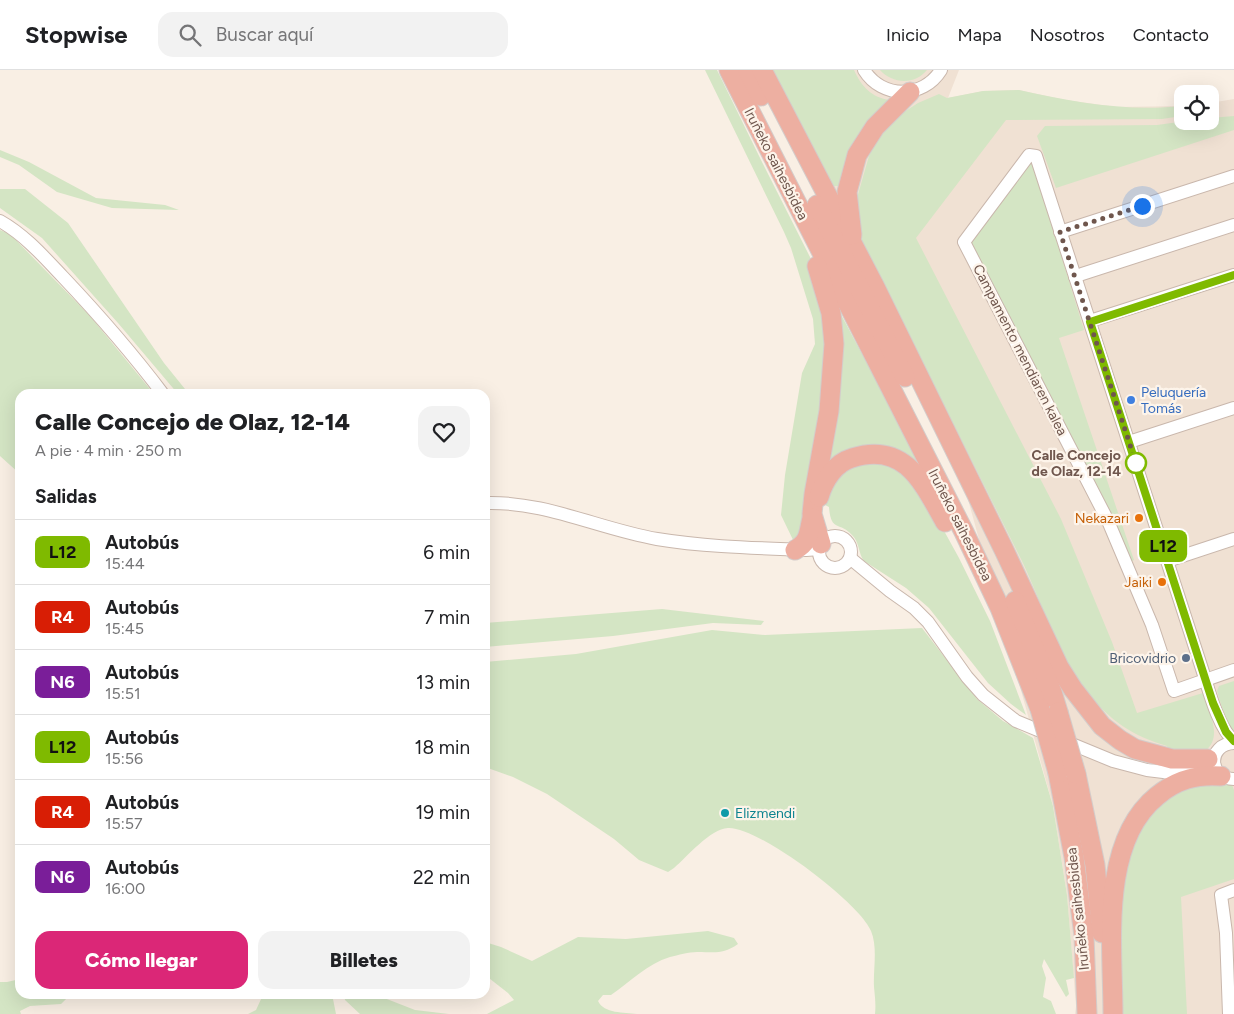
<!DOCTYPE html>
<html lang="es">
<meta charset="utf-8">
<style>
:root{--surface:#fff;--page:#f2f2f2;--text:#202124;--muted:#757577;--line:#e0e0e0;--accent:#db2777}
body{margin:0;font-family:Figtree,sans-serif;background:var(--page);color:var(--text);height:100vh;display:flex;flex-direction:column;font-size:19px;white-space:nowrap}
*{box-sizing:border-box;margin:0}
p{font-size:16px;color:var(--muted)}
.icon{flex:none;width:28px;height:28px;fill:none;stroke:currentColor;stroke-width:2;stroke-linecap:round;stroke-linejoin:round}
.map{position:relative;flex:1;overflow:hidden}
.details{position:absolute;left:15px;top:319px;width:475px;height:610px;display:flex;flex-direction:column;background:var(--surface);border-radius:15px;box-shadow:0 5px 20px #0002}
.details>*{flex:none}
.badge{padding:0 10px;border-radius:8px;font-size:18px;line-height:32px}
.buttons{position:absolute;left:1174px;top:15px;display:grid;gap:10px}
.buttons a{display:grid;place-items:center;width:45px;height:45px;border-radius:10px;background:var(--surface);box-shadow:0 5px 20px #0002;font-size:25px}
.you{position:absolute;width:25px;height:25px;margin:-12px;border:4px solid #fff;border-radius:50%;background:#1a73e8;box-shadow:0 0 0 8px #1a73e833}
.map>.badge{position:absolute;translate:-50% -50%;box-shadow:0 0 0 2px #fff}
h2{padding:0 20px;font-size:19px;line-height:45px}
.round{display:grid;place-items:center;flex:none;width:52px;height:52px;border-radius:15px;background:var(--page)}
.headline{display:flex;align-items:center;justify-content:space-between;height:85px;padding:0 20px}
h1{font-size:24px;font-weight:800;line-height:38px}
.button{display:flex;gap:10px;margin-top:auto;padding:10px 20px}
.button a{flex:1;height:58px;border-radius:15px;background:var(--accent);color:#fff;font-size:20px;font-weight:800;line-height:58px;text-align:center}
.button a+a{background:var(--page);color:var(--text)}
ul{padding:0;list-style:none}
li{display:flex;align-items:center;gap:15px;height:65px;padding:0 20px;border-top:1px solid var(--line)}
li div{flex:1}
li b{display:block;font-size:19px}
li em{font-style:normal}
li .badge{min-width:55px;font-weight:700;text-align:center}
header{display:flex;align-items:center;gap:30px;box-sizing:border-box;height:70px;padding:0 25px;background:var(--surface);border-bottom:1px solid var(--line)}
header strong{font-size:24px}
nav{display:flex;gap:28px;margin-inline-start:auto;font-size:18px}
.search{width:350px;height:45px;background:var(--page);display:flex;align-items:center;gap:12px;box-sizing:border-box;padding:0 18px;border-radius:15px;color:var(--muted);font-size:19px}
.map>svg:first-child{display:block}
</style>
<header>
<strong>Stopwise</strong>
<div class="search"><svg class="icon" aria-label="search" viewBox="0 0 24 24"><circle cx="10" cy="10" r="6"/><path d="M15 15l6 6"/></svg>Buscar aquí</div>
<nav><a>Inicio</a><a>Mapa</a><a>Nosotros</a><a>Contacto</a></nav>
</header>
<div class="map">
<svg width="1234" height="944" viewBox="0 0 1234 944">
<rect width="100%" height="100%" fill="#f9efe4"/>
<polygon fill="#f0e1d3" points="771,0 959,0 948,28 983,21 1019,20 1065,30 1117,37 1182,36 1182,51 1210,51 1210,33 1234,29 1234,944 1075,944 1076,936 1067,825 1053,736 954,379 862,173"/>
<g fill="#d4e5c4">
<polygon points="705,0 717,0 761,90 810,187 819,216 827,290 806,460 795,474 781,445 785,405 802,303 815,274 813,249 791,178 784,162"/>
<path d="M772,0H854C861,16 872,28 890,30L839,116H832Z"/>
<path d="M880,0H927C915,15 892,14 880,0Z"/>
<path d="M1019,20C1072,32 1128,42 1182,36V46L1162,49L1006,50L916,168L1061,449L1112,572L1137,643L1203,623C1208,640 1224,667 1205,681L1170,682L1167,676C1133,666 1110,651 1087,622C1057,584 1043,535 1022,491C969,385 916,279 862,173L857,128L869,86L876,71L901,44L918,33L939,24L947,28L983,21Z"/>
<polygon points="1234,46 1234,60 1056,118 1037,66 1045,56 1157,55 1186,51 1210,51 1210,48"/>
<polygon points="0,80 29,92 96,128 165,135 179,140 112,138 57,122 19,95 0,87"/>
<polygon points="1026,93 1033,93 1084,260 1059,268 1134,490 1130,492 969,171"/>
<polygon points="0,119 25,119 68,153 164,293 189,324 178,324 118,253 42,168 0,138"/>
<polygon points="0,160 10,164 90,246 154,324 20,324 20,404 0,386"/>
<path d="M832,227C865,291 900,353 932,417L897,385L822,406Z"/>
<path d="M887,390L921,419L959,488L990,551L1026,645L1011,634L988,613L929,538L906,518L864,491C858,483 860,473 852,465C840,451 831,463 829,437L825,435L826,420L846,397Z"/>
<polygon points="662,539 764,551 761,555 713,553 613,566 485,577 485,553"/>
<path d="M922,558L977,629L1003,651L1033,668L1053,736L1067,825L1074,908L1066,910L1069,924L1066,927L1044,889L1042,896L1046,908L1043,927L1051,931L1056,944H875C876,935 875,927 874,917C873,899 878,878 871,861C860,833 758,756 728,758C710,759 688,786 674,798L668,802L639,790L614,769L547,724L513,707L485,697V592L576,584L712,560L765,565Z"/>
<polygon points="1234,611 1234,664 1227,654 1217,621 1219,616"/>
<polygon points="1221,710 1232,715 1234,720 1234,809 1181,827 1187,944 1119,944 1121,824 1128,784 1147,744 1187,713"/>
<path d="M708,861L734,868L738,874C722,885 715,882 697,882C689,882 678,885 670,887C647,894 631,911 611,925H603L598,931C604,944 624,942 637,944H487L514,930L508,923L485,905V872L501,877L532,891L578,867L626,869Z"/>
<polygon points="20,909 20,924 71,924 61,934 30,936 20,941 21,944 0,944 0,912 7,912"/>
<polygon points="261,924 332,924 336,944 248,944 256,940 262,927"/>
<polygon points="344,924 374,924 415,940 449,944 360,944 345,930"/>
</g>
<g fill="none" stroke-linecap="round" stroke-linejoin="round">
<g stroke="#c9b7ac" stroke-width="14">
<g id="minor">
<path d="M864,0C882,29 923,29 941,0"/>
<path d="M0,151C25,165 44,187 63,207C98,244 132,283 163,324"/>
<polyline points="1060,162 1234,106"/>
<polyline points="1075,207 1082,204 1234,155"/>
<polyline points="1090,251 1234,205"/>
<polyline points="1129,372 1234,338"/>
<path d="M485,433C545,431 599,459 657,469C706,477 757,478 806,480L820,479"/>
<circle cx="835" cy="482" r="16"/>
<polyline points="850,488 890,521 914,538 928,552 967,607 983,625 1016,651 1113,691 1147,700 1180,704 1192,703"/>
<polyline points="1167,491 1234,469"/>
<path d="M1234,600L1174,621L1152,555L1108,451L964,172L1029,85L1036,86L1203,602C1209,621 1219,659 1234,671"/>
<path d="M1234,673C1207,674 1208,709 1234,709"/>
<polyline points="1229,944 1226,863 1221,825 1234,820"/>
</g>
</g>
<g stroke="#d4ccca" stroke-width="21">
<g id="highway">
<polyline points="729,0 964,462 1000,538 1040,639"/>
<polyline points="748,0 761,26"/>
<polyline points="762,0 875,217 1004,480 1059,597 1073,619 1102,656 1120,670 1135,679 1172,689 1208,689"/>
<polyline points="817,135 905,307"/>
<polyline points="852,165 847,122 857,85 875,57 910,22"/>
<polyline points="817,196 831,243 834,274 829,341 814,424 812,444 821,474"/>
<path d="M819,427C824,410 835,393 852,388C905,371 923,413 945,452"/>
<path d="M795,480C810,471 808,464 812,448"/>
<polyline points="1015,531 1052,622 1058,642"/>
<polyline points="1058,703 1074,787 1084,866 1087,944"/>
<polyline points="1076,704 1095,795 1102,863"/>
<path d="M1113,944C1113,877 1099,773 1157,726C1176,710 1196,704 1221,706"/>
</g>
</g>
<use href="#minor" stroke="#fff" stroke-width="12"/>
<use href="#highway" stroke="#edafa1" stroke-width="19"/>
<g stroke="#d4ccca" stroke-width="21" stroke-linecap="butt">
<g id="highway-bridge">
<polyline points="1040,639 1058,703"/>
<polyline points="1058,642 1076,704"/>
</g>
</g>
<use href="#highway-bridge" stroke="#edafa1" stroke-width="19"/>
</g>
<g fill="none" stroke-linecap="round" stroke-linejoin="round">
<g stroke="#fff" stroke-width="11">
<polyline id="line" points="1234,205 1090,252 1213,633 1226,662 1234,671"/>
</g>
<use href="#line" stroke="#7fba00" stroke-width="8"/>
<polyline stroke="#6f564d" stroke-width="5" stroke-dasharray="0 9" points="1136,393 1060,162 1142,136"/>
</g>
<circle fill="#3f7fe0" stroke="#fdf4ea" stroke-width="2" cx="1131" cy="330" r="5"/>
<circle fill="#fff" stroke="#7fba00" stroke-width="2.5" cx="1136" cy="393" r="10"/>
<g fill="#e8710a" stroke="#fdf4ea" stroke-width="2">
<circle cx="1139" cy="448" r="5"/>
<circle cx="1162" cy="512" r="5"/>
</g>
<circle fill="#5c6f8a" stroke="#fdf4ea" stroke-width="2" cx="1186" cy="588" r="5"/>
<circle fill="#0f9aa8" stroke="#fdf4ea" stroke-width="2" cx="725" cy="743" r="5"/>
<g text-anchor="middle" dominant-baseline="central" stroke-width="4.5" stroke-linejoin="round" paint-order="stroke">
<g font-size="14" fill="#6f564d" stroke="#fdf4ea">
<text transform="translate(776 94) rotate(63)">Iruñeko saihesbidea</text>
<text transform="translate(1020 280) rotate(63)">Campamento mendiaren kalea</text>
<text transform="translate(960 455) rotate(63)">Iruñeko saihesbidea</text>
<text transform="translate(1078 839) rotate(-96)">Iruñeko saihesbidea</text>
</g>
<g font-size="14" fill="#366cbe" stroke="#fdf4ea" text-anchor="start">
<text x="1141" y="322">Peluquería<tspan x="1141" dy="16">Tomás</tspan></text>
</g>
<g font-size="14" font-weight="bold" fill="#6f564d" stroke="#fdf4ea" text-anchor="end">
<text x="1121" y="385">Calle Concejo<tspan x="1121" dy="16">de Olaz, 12-14</tspan></text>
</g>
<g font-size="14" fill="#c56008" stroke="#fdf4ea" text-anchor="end">
<text x="1129" y="448">Nekazari</text>
<text x="1152" y="512">Jaiki</text>
</g>
<g font-size="14" fill="#4e5e75" stroke="#fdf4ea" text-anchor="end">
<text x="1176" y="588">Bricovidrio</text>
</g>
<g font-size="14" fill="#0d838f" stroke="#fdf4ea" text-anchor="start">
<text x="735" y="743">Elizmendi</text>
</g>
</g>
</svg>
<div class="buttons">
<a><svg class="icon" aria-label="locate" viewBox="0 0 24 24"><circle cx="12" cy="12" r="6"/><path d="M12 2v4M12 18v4M2 12h4M18 12h4"/></svg></a>
</div>
<div class="you" style="left:1142px;top:136px"></div>
<b class="badge" style="left:1163px;top:476px;background:#7fba00;color:#111">L12</b>
<section class="details">
<div class="headline"><div><h1>Calle Concejo de Olaz, 12-14</h1><p>A pie · 4 min · 250 m</p></div><a class="round"><svg class="icon" aria-label="heart" viewBox="0 0 24 24"><path d="M12 20l-8-8c-3-5 5-10 8-4 3-6 11-1 8 4z"/></svg></a></div>
<h2>Salidas</h2>
<ul>
<li><span class="badge" style="background:#7fba00;color:#111">L12</span><div><b>Autobús</b><p>15:44</p></div><em>6 min</em></li>
<li><span class="badge" style="background:#d81e05;color:#fff">R4</span><div><b>Autobús</b><p>15:45</p></div><em>7 min</em></li>
<li><span class="badge" style="background:#7a1e99;color:#fff">N6</span><div><b>Autobús</b><p>15:51</p></div><em>13 min</em></li>
<li><span class="badge" style="background:#7fba00;color:#111">L12</span><div><b>Autobús</b><p>15:56</p></div><em>18 min</em></li>
<li><span class="badge" style="background:#d81e05;color:#fff">R4</span><div><b>Autobús</b><p>15:57</p></div><em>19 min</em></li>
<li><span class="badge" style="background:#7a1e99;color:#fff">N6</span><div><b>Autobús</b><p>16:00</p></div><em>22 min</em></li>
</ul>
<div class="button"><a>Cómo llegar</a><a>Billetes</a></div>
</section>
</div>
